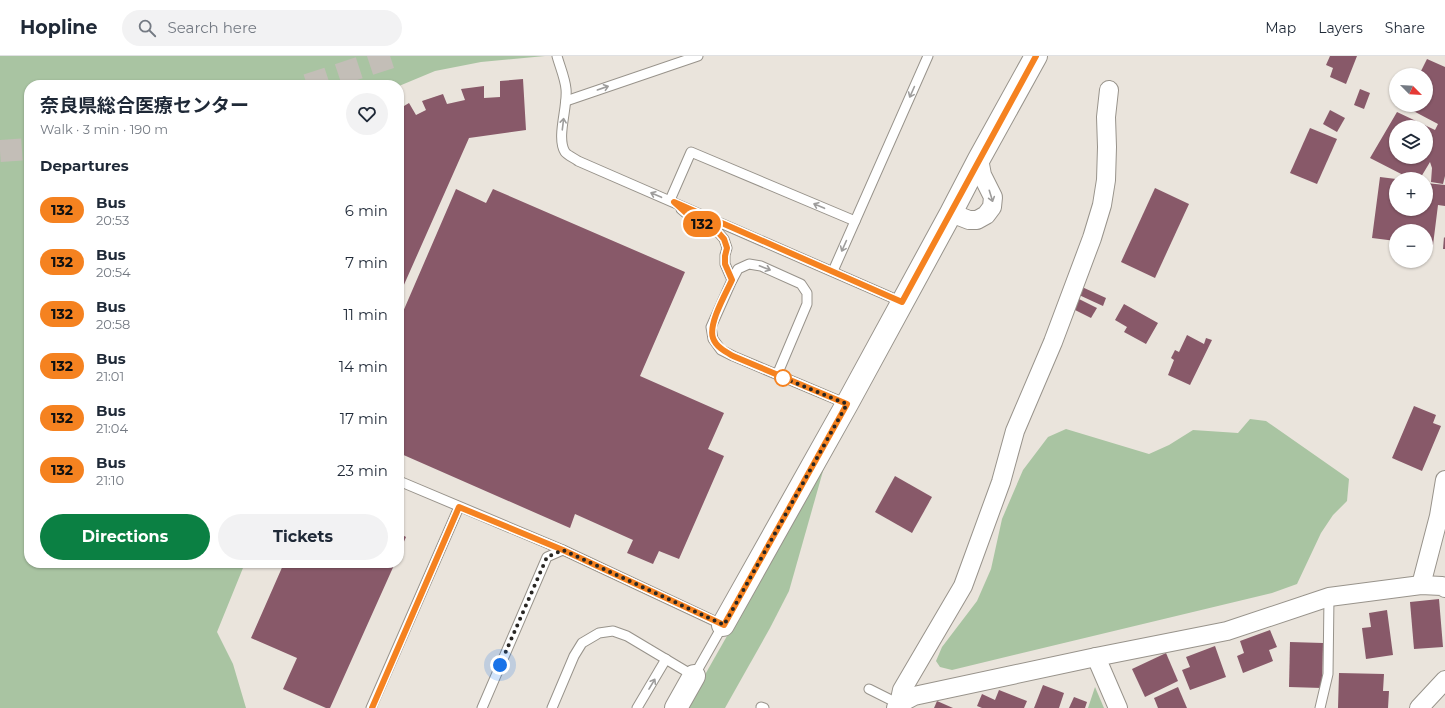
<!DOCTYPE html>
<meta charset="utf-8">
<style>
:root{--surface:#fff;--page:#f2f2f3;--text:#1f2937;--muted:#747a83;--line:#e0e1e3;--accent:#0b8043}
body{margin:0;font-family:Montserrat,"Noto Sans JP",sans-serif;background:var(--page);color:var(--text);height:100vh;display:flex;flex-direction:column;font-size:15px;white-space:nowrap}
*{box-sizing:border-box;margin:0}
p{font-size:13px;color:var(--muted)}
.icon{flex:none;width:22px;height:22px;fill:none;stroke:currentColor;stroke-width:2;stroke-linecap:round;stroke-linejoin:round}
.map{position:relative;flex:1;overflow:hidden}
.drawer{position:absolute;left:24px;top:24px;width:380px;height:488px;display:flex;flex-direction:column;background:var(--surface);border-radius:16px;box-shadow:0 1px 3px #0004}
.drawer>*{flex:none}
.badge{padding:0 8px;border-radius:13px;font-size:14px;line-height:26px}
.needle{width:26px;rotate:114deg}
.buttons{position:absolute;left:1389px;top:12px;display:grid;gap:8px}
.buttons a{display:grid;place-items:center;width:44px;height:44px;border-radius:50%;background:var(--surface);box-shadow:0 1px 3px #0004;font-size:20px}
.you{position:absolute;width:20px;height:20px;margin:-10px;border:3px solid #fff;border-radius:50%;background:#1a73e8;box-shadow:0 0 0 6px #1a73e833}
.map>.badge{position:absolute;translate:-50% -50%;box-shadow:0 0 0 2px #fff}
h2{padding:0 16px;font-size:15px;line-height:36px}
.round{display:grid;place-items:center;flex:none;width:42px;height:42px;border-radius:21px;background:var(--page)}
.head{display:flex;align-items:center;justify-content:space-between;height:68px;padding:0 16px}
h1{font-size:19px;font-weight:700;line-height:30px}
.button{display:flex;gap:8px;margin-top:auto;padding:8px 16px}
.button a{flex:1;height:46px;border-radius:24px;background:var(--accent);color:#fff;font-size:16px;font-weight:700;line-height:46px;text-align:center}
.button a+a{background:var(--page);color:var(--text)}
ul{padding:0;list-style:none}
li{display:flex;align-items:center;gap:12px;height:52px;padding:0 16px}
li div{flex:1}
li b{display:block;font-size:15px}
li em{font-style:normal}
li .badge{min-width:44px;font-weight:700;text-align:center}
header{display:flex;align-items:center;gap:24px;box-sizing:border-box;height:56px;padding:0 20px;background:var(--surface);border-bottom:1px solid var(--line)}
header strong{font-size:19px}
nav{display:flex;gap:22px;margin-inline-start:auto;font-size:14px}
.search{width:280px;height:36px;background:var(--page);display:flex;align-items:center;gap:10px;box-sizing:border-box;padding:0 14px;border-radius:22px;color:var(--muted);font-size:15px}
.map>svg:first-child{display:block}
</style>
<header>
<strong>Hopline</strong>
<div class="search"><svg class="icon" aria-label="search" viewBox="0 0 24 24"><circle cx="10" cy="10" r="6"/><path d="M15 15l6 6"/></svg>Search here</div>
<nav><a>Map</a><a>Layers</a><a>Share</a></nav>
</header>
<div class="map">
<svg width="1445" height="652" viewBox="0 0 1445 652">
<rect width="100%" height="100%" fill="#eae4dc"/>
<g fill="#a9c4a2">
<polygon points="0,0 545,0 481,6 435,15 399,30 29,29 29,507 245,507 217,576 233,608 246,652 0,652"/>
<polygon points="1250,363 1266,365 1349,423 1347,445 1333,459 1321,477 1297,528 1272,537 952,614 940,611 936,605 942,591 977,545 991,513 1002,463 1023,414 1048,381 1066,373 1149,398 1169,389 1193,374 1238,377"/>
<polygon points="825,408 789,535 770,572 725,652 686,652"/>
<polygon points="1095,631 1104,652 1088,652"/>
</g>
<g fill="#885969" fill-rule="evenodd">
<polygon points="1330,0 1357,0 1346,28 1330,21 1333,12 1326,9"/>
<path d="M1427,3L1445,11V120L1443,128L1431,126L1432,112L1430,106L1421,121L1411,123L1370,102L1397,56L1435,74L1438,68L1402,49H1426V19H1419ZM1396,71H1426V101H1396Z"/>
<polygon points="523,23 526,74 469,82 399,240 399,53 409,47 416,59 426,54 422,45 443,38 447,48 465,44 461,33 484,30 484,42 500,41 500,25"/>
<polygon points="1360,33 1370,37 1364,53 1354,49"/>
<polygon points="1330,54 1345,62 1337,76 1323,68"/>
<polygon points="1310,72 1337,83 1317,128 1290,117"/>
<polygon points="1380,121 1396,123 1396,153 1426,153 1426,127 1445,129 1445,150 1438,149 1433,189 1426,188 1426,175 1396,175 1396,185 1372,182"/>
<polygon points="1155,132 1189,148 1155,222 1121,206"/>
<polygon points="456,133 486,147 493,133 685,216 640,320 724,357 708,393 724,400 679,503 659,495 653,508 627,497 633,484 575,458 570,472 399,397 399,265"/>
<polygon points="1444,181 1445,182 1445,193 1443,193"/>
<polygon points="1082,231 1106,242 1103,250 1079,239"/>
<polygon points="1079,243 1097,252 1091,262 1073,253"/>
<polygon points="1124,248 1158,267 1146,288 1124,276 1127,271 1115,264"/>
<polygon points="1187,279 1204,288 1206,282 1212,284 1190,329 1168,319 1174,304 1171,302 1175,294 1179,296"/>
<polygon points="1414,350 1436,359 1433,367 1441,370 1422,415 1392,402"/>
<polygon points="895,420 932,441 912,477 875,456"/>
<polygon points="399,477 406,481 399,497"/>
<polygon points="284,507 395,507 330,652 326,652 283,633 297,602 251,582"/>
<polygon points="1439,543 1443,591 1414,593 1410,546"/>
<polygon points="1387,554 1393,599 1366,603 1362,572 1371,571 1369,557"/>
<polygon points="1270,574 1277,591 1269,594 1273,605 1243,617 1237,600 1244,597 1240,585"/>
<polygon points="1290,586 1323,587 1322,632 1289,631"/>
<polygon points="1215,590 1226,621 1190,634 1182,614 1190,611 1186,601"/>
<polygon points="1166,597 1178,625 1145,641 1132,613"/>
<polygon points="1339,617 1384,618 1383,635 1389,635 1388,652 1338,652"/>
<polygon points="1043,629 1064,637 1059,652 1034,652"/>
<polygon points="1178,631 1187,652 1158,652 1154,642"/>
<polygon points="999,634 1027,645 1024,652 982,652 977,650 982,638 995,644"/>
<polygon points="1074,641 1087,646 1085,652 1069,652"/>
<polygon points="937,645 953,652 934,652"/>
</g>
<g fill="none" stroke-linecap="round" stroke-linejoin="round">
<g stroke="#c3beb7" stroke-width="22" stroke-dasharray="22 11" stroke-linecap="butt">
<polyline points="307,29 395,0"/>
<polyline points="0,95 29,93"/>
</g>
<g stroke="#98938b" stroke-width="11">
<g id="service">
<path d="M557,0C560,11 565,22 566,33C568,51 556,81 565,96C567,99 574,102 578,105L902,246"/>
<polyline points="566,45 698,0"/>
<polyline points="670,144 691,96 855,165"/>
<polyline points="681,153 696,166 717,175 724,183 727,192 725,199 725,208 732,224"/>
<polyline points="833,215 928,0"/>
<polyline points="777,319 807,248 807,237 801,228 761,210 749,208 738,213 732,224 711,271 713,283 721,294 733,300 847,348"/>
<polyline points="399,425 563,494"/>
<polyline points="869,633 899,648"/>
<polyline points="761,651 764,652"/>
<polyline points="371,652 459,451"/>
<polyline points="482,652 547,501 563,494 723,569 694,620 627,580 613,575 599,577 582,587 574,600 552,652"/>
<polyline points="637,652 666,603"/>
<polyline points="1320,652 1328,618 1329,541"/>
</g>
</g>
<g stroke="#98938b" stroke-width="20">
<g id="minor">
<polyline points="951,157 969,164 977,164 986,159 992,151 993,141 982,119 979,103"/>
<polyline points="1421,529 1439,460 1445,424"/>
<polyline points="1096,601 1118,652"/>
<polyline points="899,648 902,634 963,530 1001,426 1015,375 1053,286 1092,182 1102,149 1106,124 1107,91 1106,61 1109,34"/>
<polyline points="896,652 899,648 914,640 1096,601 1227,575 1329,541 1421,529 1442,530 1445,532"/>
<polyline points="1419,652 1445,624"/>
</g>
</g>
<g stroke="#98938b" stroke-width="24">
<g id="tertiary">
<polyline points="723,569 847,348 951,157 979,103 1036,0"/>
<polyline points="676,652 694,620"/>
</g>
</g>
<use href="#service" stroke="#fff" stroke-width="9"/>
<use href="#minor" stroke="#fff" stroke-width="18"/>
<use href="#tertiary" stroke="#fff" stroke-width="22"/>
</g>
<defs><path id="oneway-shaft" d="M-6 0H5M1.5-3L5.5 0L1.5 3" fill="none" stroke-width="1.6" stroke-linecap="round" stroke-linejoin="round"/></defs>
<g stroke="#9e9d9c">
<use href="#oneway-shaft" transform="translate(603 32) rotate(-19)"/>
<use href="#oneway-shaft" transform="translate(912 36) rotate(114)"/>
<use href="#oneway-shaft" transform="translate(563 68) rotate(-83)"/>
<use href="#oneway-shaft" transform="translate(656 139) rotate(-157)"/>
<use href="#oneway-shaft" transform="translate(991 140) rotate(73)"/>
<use href="#oneway-shaft" transform="translate(819 150) rotate(-157)"/>
<use href="#oneway-shaft" transform="translate(844 190) rotate(114)"/>
<use href="#oneway-shaft" transform="translate(765 212) rotate(21)"/>
<use href="#oneway-shaft" transform="translate(652 628) rotate(-59)"/>
</g>
<g fill="none" stroke-linecap="round" stroke-linejoin="round">
<g stroke="#fff" stroke-width="9">
<path id="line" d="M372,652L459,451L563,494L724,569L847,348L733,300C726,296 716,291 713,282C708,268 726,237 732,224L725,208V200L727,192L724,183L717,175L696,166L674,146L902,246C947,164 991,82 1036,0"/>
</g>
<use href="#line" stroke="#f58220" stroke-width="6"/>
<polyline stroke="#282623" stroke-width="4" stroke-dasharray="0 7.2" points="500,609 547,501 563,494 724,569 847,348 776,319 783,322"/>
</g>
<circle fill="#fff" stroke="#f58220" stroke-width="2" cx="783" cy="322" r="8"/>
</svg>
<div class="buttons">
<a><svg class="needle" viewBox="-14 -14 28 28"><path d="M0-13l5 13h-10z" fill="#e53935"/><path d="M0 13l5-13h-10z" fill="#747a83"/></svg></a>
<a><svg class="icon" aria-label="layers" viewBox="0 0 24 24"><path d="M12 4l9 5-9 5-9-5zM3 14l9 5 9-5"/></svg></a>
<a>+</a>
<a>−</a>
</div>
<div class="you" style="left:500px;top:609px"></div>
<b class="badge" style="left:702px;top:168px;background:#f58220;color:#111">132</b>
<section class="drawer">
<div class="head"><div><h1>奈良県総合医療センター</h1><p>Walk · 3 min · 190 m</p></div><a class="round"><svg class="icon" aria-label="heart" viewBox="0 0 24 24"><path d="M12 20l-8-8c-3-5 5-10 8-4 3-6 11-1 8 4z"/></svg></a></div>
<h2>Departures</h2>
<ul>
<li><span class="badge" style="background:#f58220;color:#111">132</span><div><b>Bus</b><p>20:53</p></div><em>6 min</em></li>
<li><span class="badge" style="background:#f58220;color:#111">132</span><div><b>Bus</b><p>20:54</p></div><em>7 min</em></li>
<li><span class="badge" style="background:#f58220;color:#111">132</span><div><b>Bus</b><p>20:58</p></div><em>11 min</em></li>
<li><span class="badge" style="background:#f58220;color:#111">132</span><div><b>Bus</b><p>21:01</p></div><em>14 min</em></li>
<li><span class="badge" style="background:#f58220;color:#111">132</span><div><b>Bus</b><p>21:04</p></div><em>17 min</em></li>
<li><span class="badge" style="background:#f58220;color:#111">132</span><div><b>Bus</b><p>21:10</p></div><em>23 min</em></li>
</ul>
<div class="button"><a>Directions</a><a>Tickets</a></div>
</section>
</div>
